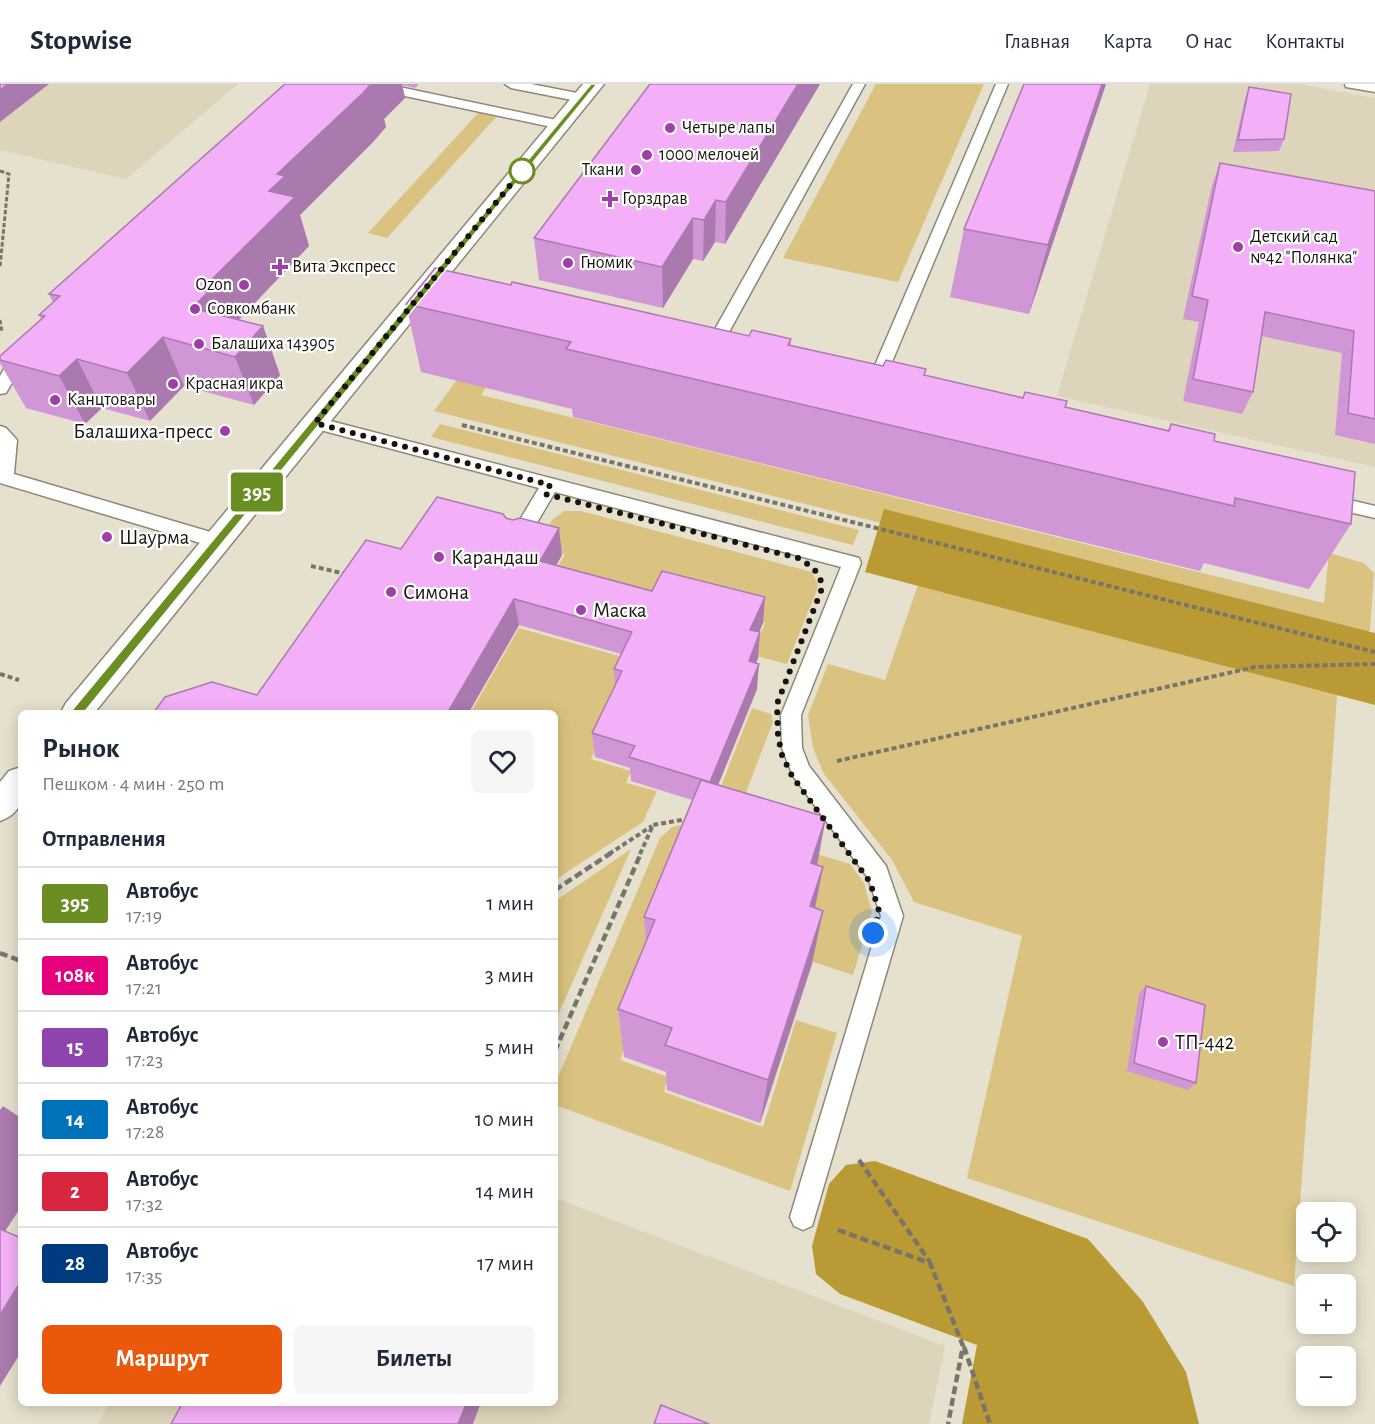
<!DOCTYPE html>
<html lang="ru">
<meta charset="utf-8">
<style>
:root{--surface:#fff;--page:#f6f6f7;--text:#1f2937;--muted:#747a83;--line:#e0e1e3;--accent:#ea580c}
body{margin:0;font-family:"Alegreya Sans",sans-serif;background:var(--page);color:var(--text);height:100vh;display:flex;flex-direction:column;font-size:22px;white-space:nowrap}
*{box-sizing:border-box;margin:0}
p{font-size:20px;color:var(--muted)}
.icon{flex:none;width:33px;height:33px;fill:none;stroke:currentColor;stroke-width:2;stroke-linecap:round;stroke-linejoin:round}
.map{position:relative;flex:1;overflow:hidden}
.sheet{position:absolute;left:18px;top:626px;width:540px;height:696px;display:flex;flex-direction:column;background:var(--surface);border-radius:9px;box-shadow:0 3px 15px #0003}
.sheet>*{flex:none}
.badge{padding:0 12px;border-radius:4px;font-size:21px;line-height:39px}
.buttons{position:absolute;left:1296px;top:1118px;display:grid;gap:12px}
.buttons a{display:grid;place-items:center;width:60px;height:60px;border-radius:9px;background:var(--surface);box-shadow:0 3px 15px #0003;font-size:30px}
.you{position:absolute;width:30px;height:30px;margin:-15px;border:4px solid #fff;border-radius:50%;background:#1a73e8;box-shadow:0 0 0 9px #1a73e833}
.map>.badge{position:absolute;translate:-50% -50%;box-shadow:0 0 0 3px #fff}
h2{padding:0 24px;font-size:22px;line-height:54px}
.round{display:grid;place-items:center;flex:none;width:63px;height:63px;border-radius:9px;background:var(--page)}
.summary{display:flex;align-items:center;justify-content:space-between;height:102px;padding:0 24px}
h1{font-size:28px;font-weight:700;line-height:45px}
.primary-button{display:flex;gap:12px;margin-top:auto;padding:12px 24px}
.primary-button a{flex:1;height:69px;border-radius:9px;background:var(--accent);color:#fff;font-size:24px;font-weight:700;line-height:69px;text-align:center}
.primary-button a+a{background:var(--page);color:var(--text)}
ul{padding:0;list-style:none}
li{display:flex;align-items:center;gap:18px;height:72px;padding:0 24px;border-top:2px solid var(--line)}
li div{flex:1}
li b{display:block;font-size:22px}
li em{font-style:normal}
li .badge{min-width:66px;font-weight:700;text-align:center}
header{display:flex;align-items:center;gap:36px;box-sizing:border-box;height:84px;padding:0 30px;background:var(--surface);border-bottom:2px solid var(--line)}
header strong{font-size:28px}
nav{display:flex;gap:33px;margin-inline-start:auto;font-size:21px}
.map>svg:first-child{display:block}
</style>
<header>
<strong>Stopwise</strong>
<nav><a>Главная</a><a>Карта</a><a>О нас</a><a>Контакты</a></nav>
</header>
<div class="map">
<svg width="1375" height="1340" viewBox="0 0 1375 1340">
<rect width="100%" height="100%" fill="#e6e0ce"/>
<g fill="#ddd4bb">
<polygon points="0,0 238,0 126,95 0,66"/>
<polygon points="1150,0 1299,0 1375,14 1375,383 1057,312"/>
<polygon points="555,1114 945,1262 929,1340 98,1340 110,1318 555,1318"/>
</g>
<g fill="#dac380">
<polygon points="876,0 984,0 898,198 783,174"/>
<polygon points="479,28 497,32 387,154 368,149"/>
<polygon points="481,263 510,269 481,311 1324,519 1329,469 1364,479 1374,489 1370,546 1360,555 1340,554 434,327"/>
<polygon points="440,340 859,446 853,461 431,353"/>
<polygon points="564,427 581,427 812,488 818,500 817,506 787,580 752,571 765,539 662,511 547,502 565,470 537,463 552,436"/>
<polygon points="926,478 1339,585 1294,1202 967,1094 1022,852 914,818 892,776 824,690 813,664 808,631 828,580 885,596"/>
<polygon points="519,544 630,575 620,614 591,675 631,687 626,699 657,707 643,738 555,796 555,628 471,628"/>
<polygon points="752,624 771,630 773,638 741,721 713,722"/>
<polygon points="705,736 850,780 864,799 872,828 853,891 804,875 653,892 620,976 668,993 664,1008 763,1043 796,936 837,949 790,1107 555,1021 555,1000 660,754 672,743"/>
<polygon points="631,765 555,938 555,817"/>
</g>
<g fill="#ba9a34">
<polygon points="884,425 1375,549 1375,621 865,488"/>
<polygon points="875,1077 1088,1155 1143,1218 1186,1288 1199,1340 962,1340 977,1261 840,1210 816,1190 812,1162 829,1100 846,1081"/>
</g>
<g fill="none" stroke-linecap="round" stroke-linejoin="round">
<g stroke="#8d8877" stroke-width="3">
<g id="lane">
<polygon points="361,0 385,0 561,37 568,41 561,45 367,4"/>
<polygon points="505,0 531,0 582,10 589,14 582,18 511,4"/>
<polygon points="853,0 865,0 717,270 715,274 703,274 701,270"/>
<polygon points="996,0 1008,0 879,309 877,313 865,313 863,309"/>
<polygon points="1345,0 1375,0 1375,8 1346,3"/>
<polygon points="21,265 27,266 29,270 6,309 0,310 0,292 15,266"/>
<polygon points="315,333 859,474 861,479 801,631 802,664 809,682 886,782 903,832 812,1142 803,1146 794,1142 790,1133 881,832 868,794 793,692 782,664 781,631 841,483 555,408 525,459 518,461 511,459 509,454 539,404 309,343 306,339 309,335"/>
<polygon points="0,342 6,344 17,356 14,390 224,452 226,457 224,462 217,464 0,399"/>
<polygon points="1325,410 1375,422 1375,434 1319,421 1316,416 1319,411"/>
</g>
</g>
<g stroke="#8d8877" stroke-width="3">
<g id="secondary">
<polygon points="583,0 604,0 95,628 61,628 66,619"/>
<path d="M21,683C21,708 28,727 0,737V698L9,687Z"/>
</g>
</g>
<g stroke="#797569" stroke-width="3" stroke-dasharray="4.5 2" stroke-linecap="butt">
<polyline points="0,87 9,90 0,183"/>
<polyline points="0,236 2,248"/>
</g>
<g stroke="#797569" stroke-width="4" stroke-dasharray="5 3" stroke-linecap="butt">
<polyline points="462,341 1375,568"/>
<polyline points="311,482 346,490"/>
<polyline points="0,590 19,596"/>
<polyline points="837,677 1255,583 1375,580"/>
<polyline points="609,770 652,742"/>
<polyline points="640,770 653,741 687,735"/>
</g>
<g stroke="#797569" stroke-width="4.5" stroke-dasharray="8 4" stroke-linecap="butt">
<polyline points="555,806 611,769"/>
<polyline points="0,869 21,877"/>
<polyline points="555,967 641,769"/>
<polyline points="859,1076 930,1178"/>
<polyline points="838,1146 930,1179 963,1262 948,1340"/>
<polyline points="964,1263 990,1340"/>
</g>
<use href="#lane" fill="#fff" fill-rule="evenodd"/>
<use href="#secondary" fill="#fff" fill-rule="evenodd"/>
</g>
<g fill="#d196d5">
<polygon points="285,0 419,0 415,4 402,1 405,14 384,35 386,43 373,58 300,131 309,162 239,236 263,242 280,291 254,321 184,302 150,337 102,324 85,340 26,324 0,279 0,272 41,235 39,231 53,218 49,210"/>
<polygon points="820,0 725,160 715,158 703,177 693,175 663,224 539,196 534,154"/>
<polygon points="1024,0 1106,0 1029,230 950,213 964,145"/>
<polygon points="1249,3 1284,55 1279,67 1233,68 1245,15"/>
<polygon points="1220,79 1375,107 1375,360 1335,351 1342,269 1261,252 1253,308 1242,330 1183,317 1199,238 1183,235 1212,101"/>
<polygon points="406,220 749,252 791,255 791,261 1168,346 1171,340 1214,357 1351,440 1309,505 1204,479 1200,487 573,333 572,325 421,288"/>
<polygon points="506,434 562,471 556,481 652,507 765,513 763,539 759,548 758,574 756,579 757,605 718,701 817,781 823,783 815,824 812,880 760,1039 667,1006 666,988 624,973 618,925 646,859 644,833 692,716 631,697 630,684 595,673 592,649 615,602 614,585 621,570 519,541 469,628 154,628 257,611 401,465"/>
<polygon points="1146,902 1196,999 1188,1006 1127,987 1139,910"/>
</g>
<g fill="#aa7aae">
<polygon points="8,0 49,0 0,38 0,6"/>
<polygon points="369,0 402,0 405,14 384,35 386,43 373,58 300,131 309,162 224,251 192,224 201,206 269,107 277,90"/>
<polygon points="798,0 820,0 725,160 726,118"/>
<polygon points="1102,0 1106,0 1029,230 1048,161"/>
<polygon points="716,116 715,158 703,177 704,136"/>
<polygon points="693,134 693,175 663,224 662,183"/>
<polygon points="263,242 280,291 254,321 235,273"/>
<polygon points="163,253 184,302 150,337 127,289"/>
<polygon points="77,275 102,324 85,340 59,292"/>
<polygon points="559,444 562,471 544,503 540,477"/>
<polygon points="765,513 763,539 749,572 750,546"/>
<polygon points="514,515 519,541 469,628 448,628"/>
<polygon points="760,548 758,574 747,603 749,577"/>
<polygon points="759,580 757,605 710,721 710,698"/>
<polygon points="826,733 815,792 811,779"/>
<polygon points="823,783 812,839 810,822"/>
<polygon points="823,827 812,880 760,1039 768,996"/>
<polygon points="3,1022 21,1034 21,1123 4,1149 0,1147 0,1026"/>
<polygon points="21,1197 21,1268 0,1302 0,1231"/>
<polygon points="467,1318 481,1318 473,1340 458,1340"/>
</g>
<g fill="#f3aff8" stroke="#aa7aae" stroke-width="1.5">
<polygon points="0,0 8,0 0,6"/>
<polygon points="285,0 371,0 363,9 277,90 285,92 269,107 295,113 201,206 208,208 192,224 263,242 235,273 163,253 127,289 77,275 59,292 0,276 0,272 45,232 39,231 60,212 49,210"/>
<polygon points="650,0 798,0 726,118 716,116 704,136 693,134 662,183 534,154"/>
<polygon points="1024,0 1102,0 1048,161 964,145"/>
<polygon points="1249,3 1291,10 1284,55 1238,56"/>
<polygon points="1220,79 1375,107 1375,335 1348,329 1354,247 1265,228 1253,308 1193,295 1208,216 1192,212"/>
<polygon points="435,184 511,201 512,198 749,252 752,246 791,255 788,261 883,282 886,276 926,285 924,291 1023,314 1025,308 1067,317 1065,323 1169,347 1171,340 1215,350 1214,357 1355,388 1351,440 1235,414 1234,422 566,265 571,258 406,220"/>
<polygon points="437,413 503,430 506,434 513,436 520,434 559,444 540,477 652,507 662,487 765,513 750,546 760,548 749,577 759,580 710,698 629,673 635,662 592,649 622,587 614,585 632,548 514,515 448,628 154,628 165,613 212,598 257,611 366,456 401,465"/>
<polygon points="701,696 826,733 811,779 823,783 810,822 823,827 768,996 665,961 672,944 618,925 655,836 644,833"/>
<polygon points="1146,902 1205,921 1196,999 1134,979"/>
<polygon points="0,1145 21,1154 21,1197 0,1231"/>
<polygon points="183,1318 467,1318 458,1340 171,1340"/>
<polygon points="661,1321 709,1340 654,1340"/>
</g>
<polygon fill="#6b8e23" stroke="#fff" stroke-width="1.5" points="591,0 597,0 81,632 73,632 73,625"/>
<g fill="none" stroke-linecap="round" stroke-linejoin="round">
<path stroke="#16140d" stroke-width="6" stroke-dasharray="0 10.8" d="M522,87L526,82L315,339L550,401L545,410L798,474C811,482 824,490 821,507L777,620L778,652L782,671L792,692L870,798L879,827L873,849"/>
</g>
<g fill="#9e3fa7" stroke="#fff" stroke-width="2">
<circle cx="670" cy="44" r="6"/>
<circle cx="647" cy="71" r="6"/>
<circle cx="636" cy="86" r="6"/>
<path d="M607 106h6v6h6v6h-6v6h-6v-6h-6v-6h6z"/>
<circle cx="1238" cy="163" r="6"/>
<circle cx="568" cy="179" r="6"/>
<path d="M277 174h6v6h6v6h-6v6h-6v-6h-6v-6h6z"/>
<circle cx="244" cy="201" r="6"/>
<circle cx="195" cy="225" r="6"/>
<circle cx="199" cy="260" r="6"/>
<circle cx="173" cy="300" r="6"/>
<circle cx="55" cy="316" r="6"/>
<circle cx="225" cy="347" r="6"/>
<circle cx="107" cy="453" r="6"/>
<circle cx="439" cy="473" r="6"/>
<circle cx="391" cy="508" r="6"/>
<circle cx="581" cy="526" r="6"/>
<circle cx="1163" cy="958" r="6"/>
</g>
<circle fill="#fff" stroke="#6b8e23" stroke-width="3" cx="522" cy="87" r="12"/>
<g text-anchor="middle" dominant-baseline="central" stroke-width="4.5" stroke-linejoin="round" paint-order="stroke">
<g font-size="18" fill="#16140d" stroke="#fff" text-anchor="start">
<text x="682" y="44">Четыре лапы</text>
<text x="659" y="71">1000 мелочей</text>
<text x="624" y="86" text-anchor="end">Ткани</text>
<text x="622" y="115">Горздрав</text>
<text x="1250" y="153">Детский сад<tspan x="1250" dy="21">№42 "Полянка"</tspan></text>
<text x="580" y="179">Гномик</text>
<text x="292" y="183">Вита Экспресс</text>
<text x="232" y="201" text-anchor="end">Ozon</text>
<text x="207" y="225">Совкомбанк</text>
<text x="211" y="260">Балашиха 143905</text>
<text x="185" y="300">Красная икра</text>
<text x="67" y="316">Канцтовары</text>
</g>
<g font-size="21" fill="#16140d" stroke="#fff" text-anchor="start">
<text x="213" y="347" text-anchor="end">Балашиха-пресс</text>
<text x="119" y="453">Шаурма</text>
<text x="451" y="473">Карандаш</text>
<text x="403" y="508">Симона</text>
<text x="593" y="526">Маска</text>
<text x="1175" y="958">ТП-442</text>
</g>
</g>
</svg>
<div class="buttons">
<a><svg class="icon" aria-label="locate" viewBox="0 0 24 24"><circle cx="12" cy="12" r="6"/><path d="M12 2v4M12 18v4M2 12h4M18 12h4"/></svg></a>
<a>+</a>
<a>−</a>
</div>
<div class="you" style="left:873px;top:849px"></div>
<b class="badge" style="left:257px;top:408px;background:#6b8e23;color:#fff">395</b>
<section class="sheet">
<div class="summary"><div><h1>Рынок</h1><p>Пешком · 4 мин · 250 m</p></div><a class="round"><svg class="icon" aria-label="heart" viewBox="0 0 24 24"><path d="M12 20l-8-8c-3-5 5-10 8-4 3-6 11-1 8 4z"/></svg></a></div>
<h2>Отправления</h2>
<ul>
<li><span class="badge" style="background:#6b8e23;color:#fff">395</span><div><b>Автобус</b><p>17:19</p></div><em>1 мин</em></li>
<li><span class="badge" style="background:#e6007e;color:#fff">108к</span><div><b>Автобус</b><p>17:21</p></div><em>3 мин</em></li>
<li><span class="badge" style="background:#8e44ad;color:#fff">15</span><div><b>Автобус</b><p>17:23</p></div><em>5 мин</em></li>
<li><span class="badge" style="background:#0072bc;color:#fff">14</span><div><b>Автобус</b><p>17:28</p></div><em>10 мин</em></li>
<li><span class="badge" style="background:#d7263d;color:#fff">2</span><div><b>Автобус</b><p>17:32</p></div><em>14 мин</em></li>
<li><span class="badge" style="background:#003b80;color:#fff">28</span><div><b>Автобус</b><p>17:35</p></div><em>17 мин</em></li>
</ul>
<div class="primary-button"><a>Маршрут</a><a>Билеты</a></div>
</section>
</div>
